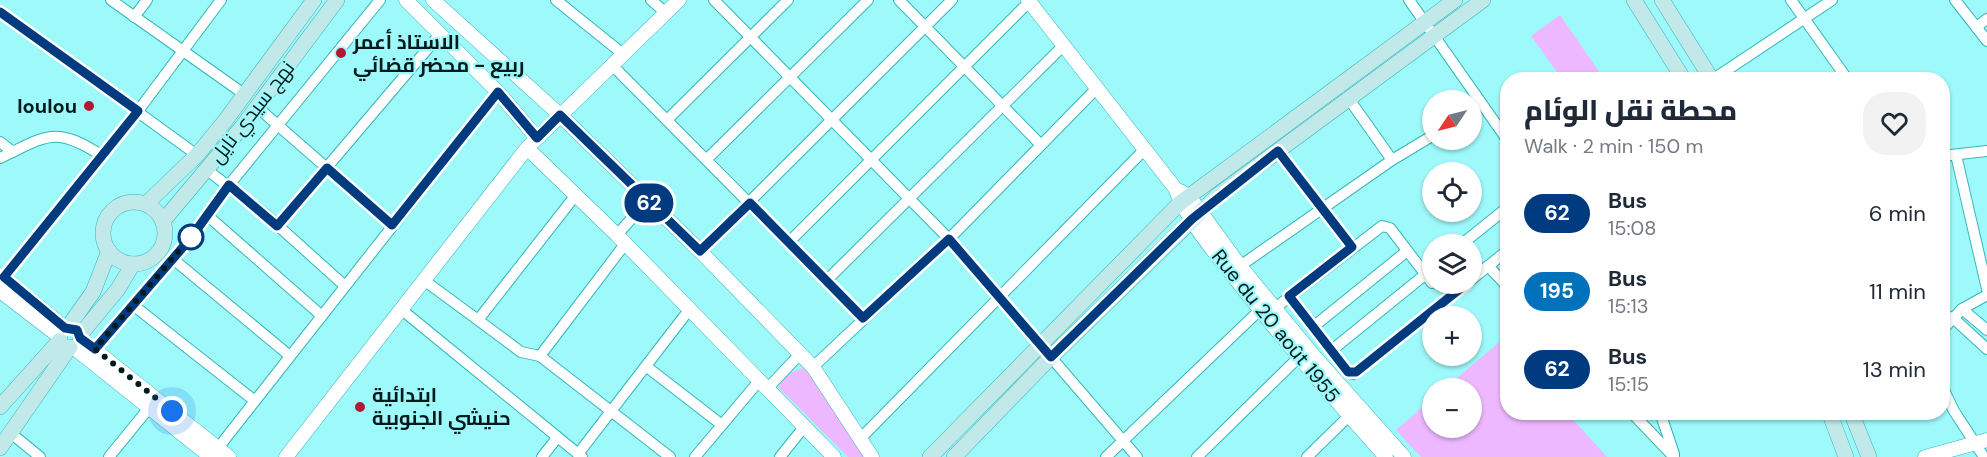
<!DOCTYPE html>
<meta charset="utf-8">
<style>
:root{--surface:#fff;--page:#f2f2f3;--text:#1f2937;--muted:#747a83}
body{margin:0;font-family:"DM Sans",Cairo,sans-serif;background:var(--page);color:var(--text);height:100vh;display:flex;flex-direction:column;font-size:22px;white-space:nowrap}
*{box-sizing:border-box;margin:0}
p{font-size:20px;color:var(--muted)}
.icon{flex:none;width:33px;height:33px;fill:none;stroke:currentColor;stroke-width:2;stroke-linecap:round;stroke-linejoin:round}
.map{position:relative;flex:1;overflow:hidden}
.side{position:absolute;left:1500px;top:72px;width:450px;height:348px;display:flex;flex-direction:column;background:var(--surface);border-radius:24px;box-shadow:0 2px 4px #0004}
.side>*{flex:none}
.badge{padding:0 12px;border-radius:20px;font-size:21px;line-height:39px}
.needle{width:39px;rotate:235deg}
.tools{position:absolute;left:1422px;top:90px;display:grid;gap:12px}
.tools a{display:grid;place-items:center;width:60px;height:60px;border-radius:50%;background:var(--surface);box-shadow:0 2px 4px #0004;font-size:30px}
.you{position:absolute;width:30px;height:30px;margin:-15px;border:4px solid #fff;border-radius:50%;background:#1a73e8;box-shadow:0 0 0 9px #1a73e833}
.map>.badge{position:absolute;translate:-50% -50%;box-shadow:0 0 0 3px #fff}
.round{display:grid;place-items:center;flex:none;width:63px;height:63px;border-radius:24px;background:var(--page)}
.head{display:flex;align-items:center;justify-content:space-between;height:102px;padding:0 24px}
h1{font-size:28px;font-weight:800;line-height:45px}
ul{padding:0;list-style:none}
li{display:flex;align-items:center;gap:18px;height:78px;padding:0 24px}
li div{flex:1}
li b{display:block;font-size:22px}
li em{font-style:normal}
li .badge{min-width:66px;font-weight:700;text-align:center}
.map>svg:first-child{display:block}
</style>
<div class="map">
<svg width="1987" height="457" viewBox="0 0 1987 457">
<rect width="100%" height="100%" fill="#9ef9fb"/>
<g fill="#edb8ff">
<polygon points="1560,15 1600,73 1591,79 1562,79 1531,36"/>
<polygon points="1502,340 1507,346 1508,412 1567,413 1607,457 1421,457 1396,430 1432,399 1432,428 1472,428 1472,388 1445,388"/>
<polygon points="803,368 809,373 865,457 848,457 780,389 780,382 792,372"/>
</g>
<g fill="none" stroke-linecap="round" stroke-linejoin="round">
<g stroke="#34b6b9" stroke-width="12">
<g id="minor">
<polyline points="111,0 244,94"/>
<polyline points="556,0 623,54"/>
<polyline points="651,0 666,13"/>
<polyline points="714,0 949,239 1137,457"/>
<polyline points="899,0 1040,144"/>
<polyline points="1409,0 1508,141"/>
<polyline points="1791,0 1848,80"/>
<polyline points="1955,0 1987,41"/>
<polyline points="0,12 197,155"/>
<polyline points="134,17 147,0"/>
<polyline points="1976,27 1987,19"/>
<polyline points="612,65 863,318"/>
<polyline points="1712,80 1832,0"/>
<polyline points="1349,99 1392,160"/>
<polyline points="257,107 392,225"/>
<polyline points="667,120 788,0"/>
<polyline points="0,142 13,152"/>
<polyline points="1278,151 1352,247"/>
<polyline points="1956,155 1987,289"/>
<polyline points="1942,156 1987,151"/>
<path d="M0,158C47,136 54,125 101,155"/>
<polyline points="707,159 868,0"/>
<polyline points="207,170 265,214 345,286"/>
<polyline points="208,216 322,316"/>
<polyline points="277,226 441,33"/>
<polyline points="617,235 647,201"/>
<polyline points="789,242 1029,2"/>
<polyline points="625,244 540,356 670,457"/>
<polyline points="1462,244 1508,207"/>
<polyline points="700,251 952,0"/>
<polyline points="173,259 290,356"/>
<polyline points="1240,266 1392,160 1432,136"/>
<polyline points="1488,266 1508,287"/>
<polyline points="4,277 138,111 221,0"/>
<polyline points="1472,279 1508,250"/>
<polyline points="827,280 1063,46"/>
<polyline points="425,281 478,320"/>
<polyline points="1289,296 1348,372 1353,374 1466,284"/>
<polyline points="133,305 255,401"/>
<polyline points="1275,308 1382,226 1390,228 1432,283"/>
<polyline points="1962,309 1987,330"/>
<polyline points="402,310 582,457"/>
<polyline points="1952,317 1987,349"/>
<polyline points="1313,327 1407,251"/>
<polyline points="1942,330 1962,309 1987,295"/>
<polyline points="95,349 190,239 229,185 380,0"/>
<polyline points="1332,350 1432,269"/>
<polyline points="540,356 521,352 478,320 575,196"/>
<polyline points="647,367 722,425"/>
<polyline points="813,367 949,239 1097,88"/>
<polyline points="1942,386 1954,411 1984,457"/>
<polyline points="767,389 800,354"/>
<polyline points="1631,412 1674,457"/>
<polyline points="1660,412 1674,454"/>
<polyline points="12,434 40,457"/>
<polyline points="860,439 1144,150"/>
<polyline points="218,448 498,92"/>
<polyline points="578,454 689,310"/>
<polyline points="109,457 153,403"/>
<polyline points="542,457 557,438"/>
<polyline points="695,457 759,381"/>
<polyline points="780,457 804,427"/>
<polyline points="1106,457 1264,306"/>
<polyline points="1197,457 1298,358"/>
<polyline points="1307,457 1354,411"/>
</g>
</g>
<g stroke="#34b6b9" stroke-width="15">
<g id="tertiary">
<polyline points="406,0 498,92 537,138"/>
<polyline points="433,0 560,115 700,251 813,367 872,457"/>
<path d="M1028,0L1175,188C1188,222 1216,254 1238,282C1286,343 1335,400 1386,457"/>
<polyline points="527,148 617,235 834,457"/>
<polyline points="1180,191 1189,196 1240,266 1313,355 1404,457"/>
<polyline points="0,275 65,328"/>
<polyline points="0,291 60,337"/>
<polyline points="80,338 229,457"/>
<polyline points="73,347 211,457"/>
<polyline points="286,457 527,148 679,0"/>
<polyline points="1925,457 1987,440"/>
</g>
</g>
<g stroke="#34b6b9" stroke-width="16">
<g id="secondary">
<polyline points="1634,0 1684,80"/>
<polyline points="1662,0 1712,80"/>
<circle cx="134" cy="233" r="31"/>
<polyline points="146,204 197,155 225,121 314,0"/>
<polyline points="163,221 242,127 337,0"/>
<polyline points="68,327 93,292 109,251"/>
<polyline points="80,335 118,289 133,264"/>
<polyline points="0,407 60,340"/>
<polyline points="1829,412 1846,457"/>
<polyline points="1851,412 1869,457"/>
<polyline points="0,448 70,347"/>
<polyline points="930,457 1180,203 1455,0"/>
<polyline points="954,457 1051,357 1218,195 1483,0"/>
</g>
</g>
<use href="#minor" stroke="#fff" stroke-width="10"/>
<use href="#tertiary" stroke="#fff" stroke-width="14"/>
<use href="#secondary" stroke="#c2e9ea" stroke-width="15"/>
</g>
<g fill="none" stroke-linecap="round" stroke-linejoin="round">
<g stroke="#fff" stroke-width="14">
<polyline id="line" points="0,12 138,111 4,277 65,328 77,330 80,338 95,349 190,239 229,185 277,226 327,168 392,225 498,92 537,138 560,115 700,251 750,203 863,318 949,239 1051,357 1192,219 1278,151 1352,247 1289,296 1348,372 1356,372 1466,284"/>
</g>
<use href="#line" stroke="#003b80" stroke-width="9"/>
<polyline stroke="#011a1b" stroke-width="6" stroke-dasharray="0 10.8" points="172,411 95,349 191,237"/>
</g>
<g fill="#ae1937" stroke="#9ef9fb" stroke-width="2">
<circle cx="341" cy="53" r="6"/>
<circle cx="89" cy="106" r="6"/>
<circle cx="360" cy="407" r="6"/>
</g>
<circle fill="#fff" stroke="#003b80" stroke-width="3" cx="191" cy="237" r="12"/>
<g text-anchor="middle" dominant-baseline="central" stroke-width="4.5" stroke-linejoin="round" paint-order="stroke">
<g font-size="20" font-weight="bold" fill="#011a1b" stroke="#9ef9fb" text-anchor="start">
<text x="353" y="42">الاستاذ أعمر<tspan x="353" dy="23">ربيع - محضر قضائي</tspan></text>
<text x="77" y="106" text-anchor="end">loulou</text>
<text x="372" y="395">ابتدائية<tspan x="372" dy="23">حنيشي الجنوبية</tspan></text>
</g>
<g font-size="20" fill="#011a1b" stroke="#9ef9fb">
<text transform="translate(252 112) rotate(-52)">نهج سيدي نايل</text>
<text transform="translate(1276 326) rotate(51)">Rue du 20 août 1955</text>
</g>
</g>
</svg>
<div class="tools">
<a><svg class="needle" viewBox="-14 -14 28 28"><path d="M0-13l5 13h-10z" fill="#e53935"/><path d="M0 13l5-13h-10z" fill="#747a83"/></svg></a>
<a><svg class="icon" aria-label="locate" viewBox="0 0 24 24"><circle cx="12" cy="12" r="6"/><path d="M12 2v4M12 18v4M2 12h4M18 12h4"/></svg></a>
<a><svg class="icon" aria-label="layers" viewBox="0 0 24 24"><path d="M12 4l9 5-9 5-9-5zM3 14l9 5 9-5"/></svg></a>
<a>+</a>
<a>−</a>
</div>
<div class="you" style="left:172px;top:411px"></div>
<b class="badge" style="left:649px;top:203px;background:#003b80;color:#fff">62</b>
<section class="side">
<div class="head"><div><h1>محطة نقل الوئام</h1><p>Walk · 2 min · 150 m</p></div><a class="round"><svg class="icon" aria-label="heart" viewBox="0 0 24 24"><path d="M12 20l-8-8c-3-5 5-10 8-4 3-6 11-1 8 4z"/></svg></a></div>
<ul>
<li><span class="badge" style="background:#003b80;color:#fff">62</span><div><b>Bus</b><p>15:08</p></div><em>6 min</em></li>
<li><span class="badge" style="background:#0072bc;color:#fff">195</span><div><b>Bus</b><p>15:13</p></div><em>11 min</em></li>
<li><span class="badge" style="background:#003b80;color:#fff">62</span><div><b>Bus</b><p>15:15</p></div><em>13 min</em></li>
</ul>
</section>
</div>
